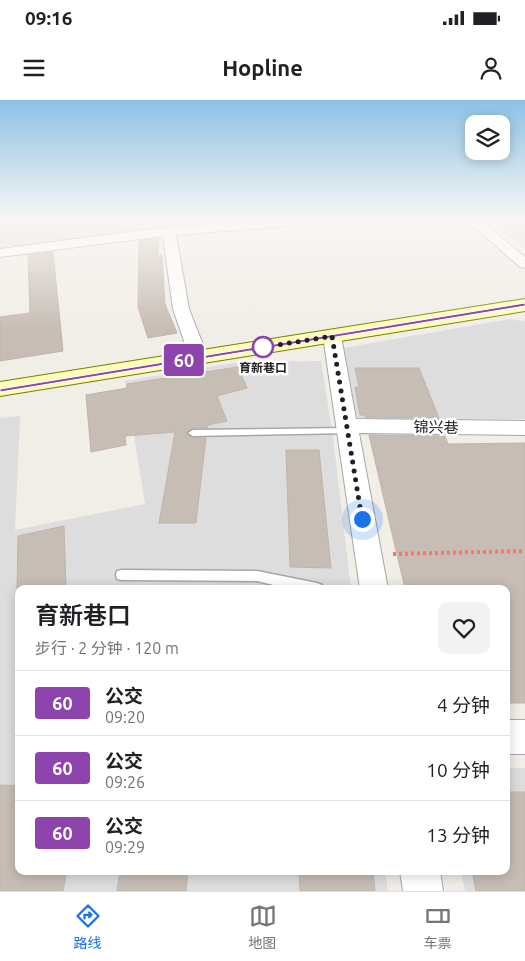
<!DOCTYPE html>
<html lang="zh">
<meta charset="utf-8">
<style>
:root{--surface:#fff;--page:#f2f2f2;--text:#202124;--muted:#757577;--line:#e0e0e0;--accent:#1a73e8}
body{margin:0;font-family:Ubuntu,"Noto Sans SC",sans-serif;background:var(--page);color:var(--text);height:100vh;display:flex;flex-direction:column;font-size:19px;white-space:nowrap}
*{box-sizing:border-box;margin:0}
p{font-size:16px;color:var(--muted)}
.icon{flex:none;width:28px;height:28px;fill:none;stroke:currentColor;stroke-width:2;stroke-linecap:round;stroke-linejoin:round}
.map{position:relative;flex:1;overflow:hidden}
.details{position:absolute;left:15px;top:485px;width:495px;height:290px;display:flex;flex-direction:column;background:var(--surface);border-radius:10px;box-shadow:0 2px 12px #0003}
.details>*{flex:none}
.badge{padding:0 10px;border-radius:4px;font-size:18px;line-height:32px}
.fabs{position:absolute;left:465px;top:15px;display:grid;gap:10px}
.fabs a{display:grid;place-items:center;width:45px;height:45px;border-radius:10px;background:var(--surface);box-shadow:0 2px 12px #0003;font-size:25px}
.you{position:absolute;width:25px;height:25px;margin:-12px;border:4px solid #fff;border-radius:50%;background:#1a73e8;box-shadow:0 0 0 8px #1a73e833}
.map>.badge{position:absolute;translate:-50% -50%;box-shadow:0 0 0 2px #fff}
.round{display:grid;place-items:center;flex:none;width:52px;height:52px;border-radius:10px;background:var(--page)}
.summary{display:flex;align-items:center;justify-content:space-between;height:85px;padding:0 20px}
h1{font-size:24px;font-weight:600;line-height:38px}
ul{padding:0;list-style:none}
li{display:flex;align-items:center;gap:15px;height:65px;padding:0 20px;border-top:1px solid var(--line)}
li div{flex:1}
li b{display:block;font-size:19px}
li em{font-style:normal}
li .badge{min-width:55px;font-weight:700;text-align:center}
.status{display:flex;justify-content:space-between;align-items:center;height:35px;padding:0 25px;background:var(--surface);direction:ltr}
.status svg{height:14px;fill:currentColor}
header{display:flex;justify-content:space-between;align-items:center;height:65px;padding:0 20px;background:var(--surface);font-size:22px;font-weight:600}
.tabs{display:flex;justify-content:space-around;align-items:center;height:70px;border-top:1px solid var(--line);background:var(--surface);font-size:14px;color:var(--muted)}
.tabs a{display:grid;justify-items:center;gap:2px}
.tabs .selected{color:var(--accent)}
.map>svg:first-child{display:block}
</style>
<div class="status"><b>09:16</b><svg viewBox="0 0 49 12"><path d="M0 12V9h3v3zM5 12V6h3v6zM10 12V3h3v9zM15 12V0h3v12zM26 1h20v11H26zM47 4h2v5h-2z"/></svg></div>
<header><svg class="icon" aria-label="menu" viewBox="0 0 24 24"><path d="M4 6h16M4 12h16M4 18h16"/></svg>Hopline<svg class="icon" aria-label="person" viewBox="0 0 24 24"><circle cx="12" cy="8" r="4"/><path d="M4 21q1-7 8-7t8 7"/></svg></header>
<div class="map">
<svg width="525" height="791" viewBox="0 0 525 791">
<rect width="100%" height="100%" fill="#f1ede7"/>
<g fill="#dedddd">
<polygon points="0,119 312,119 0,150"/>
<polygon points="487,119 525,119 525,149"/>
<polygon points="509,219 525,221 525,319 354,319 357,319 344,248"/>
<polygon points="321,261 333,338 351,489 19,489 19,771 385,771 388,791 0,791 0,318 20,316 15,430 145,404 125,281 240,262"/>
<polygon points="506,668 525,668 525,791 465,791 461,771 506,771"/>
</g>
<g fill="#c6bdb5" stroke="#c4b3a8">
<polygon points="159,138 158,155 162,155 165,204 177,233 148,238 138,207 139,141"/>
<polygon points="53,152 63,251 0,261 0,217 30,213 28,155"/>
<polygon points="238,267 247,288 217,296 227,321 208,325 207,328 193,328 186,332 192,338 206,338 196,423 159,423 175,332 125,336 126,345 91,352 86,295 127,288 127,284"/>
<polygon points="355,268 419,268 439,318 365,317 365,315 360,315 355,287 359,287"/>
<polygon points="369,335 445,336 448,344 525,343 525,603 506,603 506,489 405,489"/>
<polygon points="286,350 319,350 331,468 290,467"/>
<polygon points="64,426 66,489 17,489 18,436"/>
<polygon points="0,685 19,686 19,771 67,771 63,791 0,791"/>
<polygon points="506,692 525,692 525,791 476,791 472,771 506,771"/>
<polygon points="120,771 188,771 186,791 117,791"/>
<polygon points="299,771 373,771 375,791 300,791"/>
</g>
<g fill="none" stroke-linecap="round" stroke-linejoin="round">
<g stroke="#a7a7a7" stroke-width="3">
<g id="lane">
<polygon points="348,328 352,329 353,331 352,333 193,336 188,333 193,330"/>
<polygon points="122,470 257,471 317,483 322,485 323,489 290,489 257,481 122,480 117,479 116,475 117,471"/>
</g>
</g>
<g stroke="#a7a7a7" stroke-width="2">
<g id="street">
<polygon points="274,119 330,119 324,123 176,135 189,209 204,247 201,251 189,251 186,247 173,209 163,136 0,157 0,149 144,130"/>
<polygon points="465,119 479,119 525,157 525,168 520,167"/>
<polygon points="332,231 338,232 341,236 356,319 525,321 525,335 359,333 388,489 360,489 323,236 326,232"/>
<rect x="506" y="620" width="19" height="34"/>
<polygon points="400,771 440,771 443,791 403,791"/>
</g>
</g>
<g stroke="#767f00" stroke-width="2">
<polygon id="secondary" points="525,199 525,211 0,296 0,282"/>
</g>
<polyline stroke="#ff736a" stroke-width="4" stroke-dasharray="3 3" stroke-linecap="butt" points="393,454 525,451"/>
<use href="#lane" fill="#fff" fill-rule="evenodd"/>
<use href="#street" fill="#fff" fill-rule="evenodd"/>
<use href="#secondary" fill="#fcfcb9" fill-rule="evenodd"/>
</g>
<linearGradient id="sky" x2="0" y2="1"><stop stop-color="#8dc1e5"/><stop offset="0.52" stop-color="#f9f7f4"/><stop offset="1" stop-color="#f9f7f4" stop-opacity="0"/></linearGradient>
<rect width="525" height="230" fill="url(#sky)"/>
<polygon fill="#8e44ad" stroke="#fff" points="525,203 525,206 0,292 0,289"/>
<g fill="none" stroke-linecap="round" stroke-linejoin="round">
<polyline stroke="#202020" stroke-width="5" stroke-dasharray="0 9" points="263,247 254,249 332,236 362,419"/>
</g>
<circle fill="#fff" stroke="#8e44ad" stroke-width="2.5" cx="263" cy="247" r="10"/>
<g text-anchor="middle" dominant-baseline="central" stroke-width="5" stroke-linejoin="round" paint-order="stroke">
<g font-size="12" font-weight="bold" fill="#202020" stroke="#fff">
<text x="263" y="267">育新巷口</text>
</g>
<g font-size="15" fill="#202020" stroke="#fff">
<text transform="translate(436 327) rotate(1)">锦兴巷</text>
</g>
</g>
</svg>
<div class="fabs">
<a><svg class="icon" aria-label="layers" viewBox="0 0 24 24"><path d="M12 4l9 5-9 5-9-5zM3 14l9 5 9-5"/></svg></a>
</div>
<div class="you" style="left:362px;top:419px"></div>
<b class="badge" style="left:184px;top:260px;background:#8e44ad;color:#fff">60</b>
<section class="details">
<div class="summary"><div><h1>育新巷口</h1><p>步行 · 2 分钟 · 120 m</p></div><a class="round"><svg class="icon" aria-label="heart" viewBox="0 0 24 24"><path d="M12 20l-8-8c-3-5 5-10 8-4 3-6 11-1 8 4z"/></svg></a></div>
<ul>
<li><span class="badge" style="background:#8e44ad;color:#fff">60</span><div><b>公交</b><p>09:20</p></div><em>4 分钟</em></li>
<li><span class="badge" style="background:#8e44ad;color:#fff">60</span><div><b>公交</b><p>09:26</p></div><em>10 分钟</em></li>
<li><span class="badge" style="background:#8e44ad;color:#fff">60</span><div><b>公交</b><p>09:29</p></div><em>13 分钟</em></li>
</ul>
</section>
</div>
<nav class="tabs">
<a class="selected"><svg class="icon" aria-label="directions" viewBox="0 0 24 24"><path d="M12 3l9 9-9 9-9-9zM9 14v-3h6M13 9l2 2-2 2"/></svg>路线</a>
<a><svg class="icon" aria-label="map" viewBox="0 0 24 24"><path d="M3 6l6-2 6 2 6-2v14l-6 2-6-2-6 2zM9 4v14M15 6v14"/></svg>地图</a>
<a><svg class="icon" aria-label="tickets" viewBox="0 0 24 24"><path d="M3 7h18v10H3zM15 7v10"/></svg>车票</a>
</nav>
